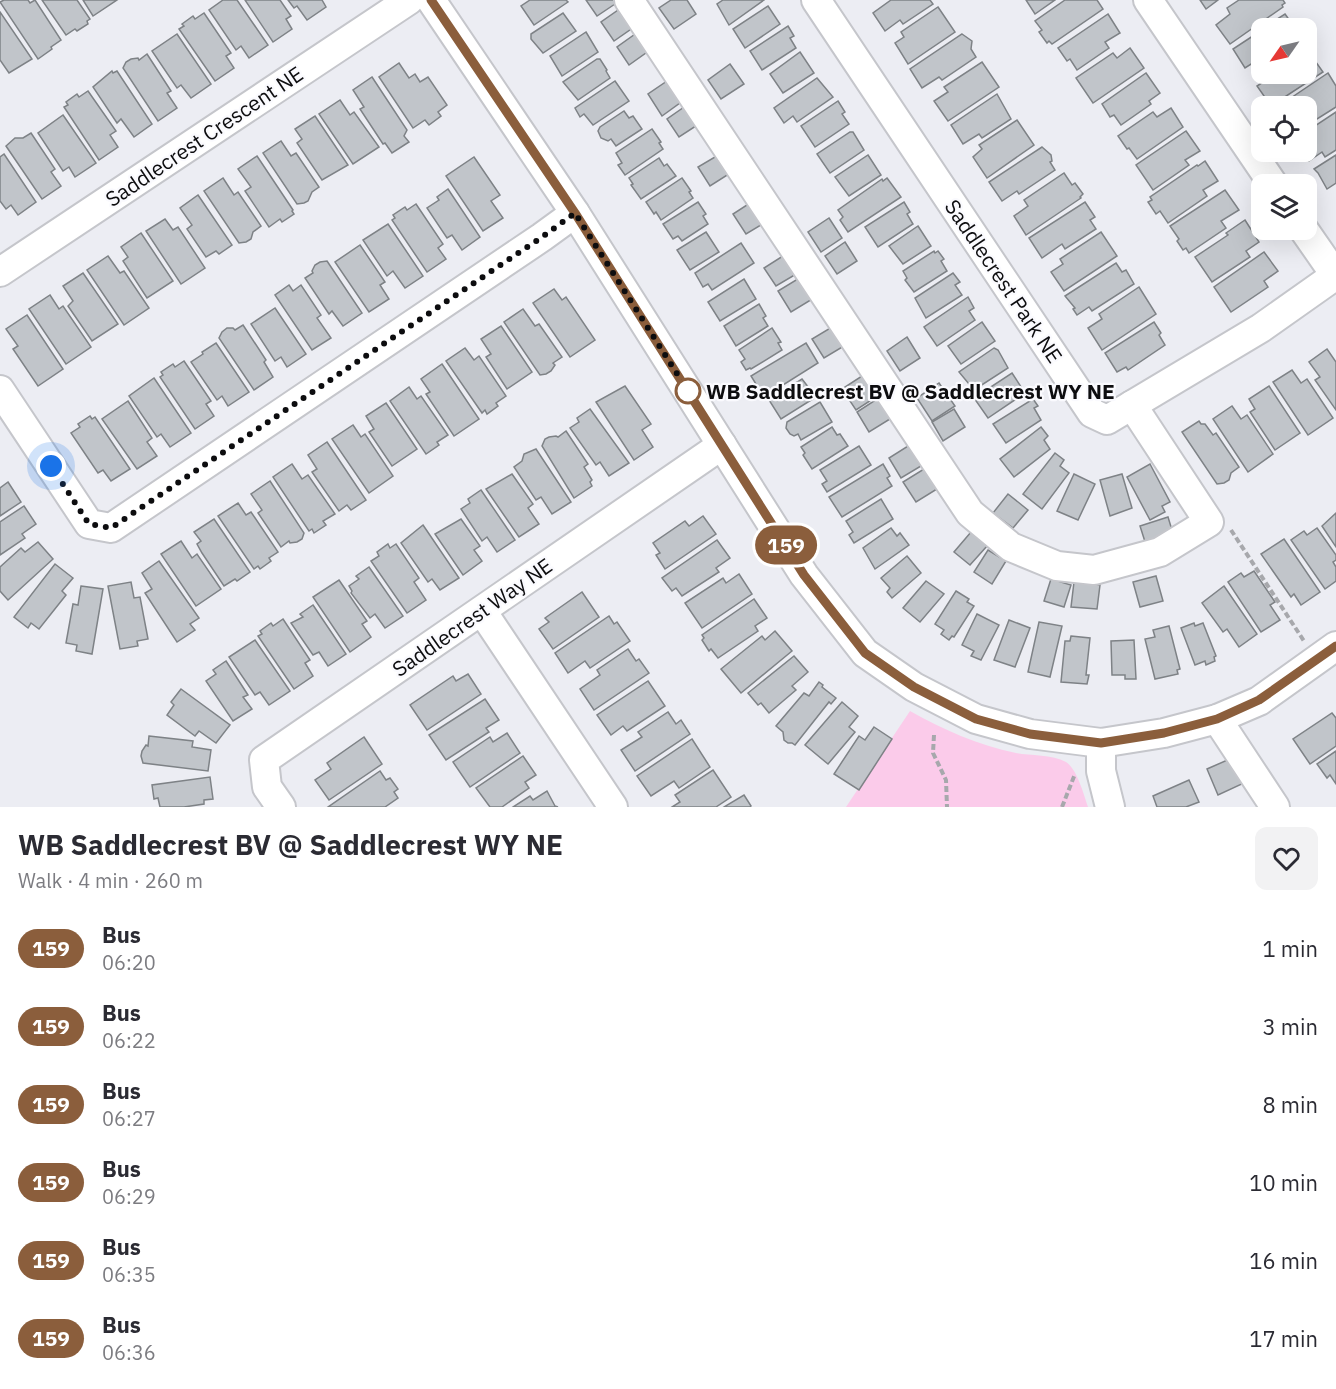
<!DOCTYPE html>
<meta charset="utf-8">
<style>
:root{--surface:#fff;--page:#f2f2f3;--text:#2b2b33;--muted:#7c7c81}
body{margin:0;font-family:"IBM Plex Sans",sans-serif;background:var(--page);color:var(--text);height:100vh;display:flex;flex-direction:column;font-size:22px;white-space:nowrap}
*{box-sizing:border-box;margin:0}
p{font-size:20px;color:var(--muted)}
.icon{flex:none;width:33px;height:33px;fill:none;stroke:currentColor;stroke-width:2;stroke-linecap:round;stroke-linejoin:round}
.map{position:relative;height:807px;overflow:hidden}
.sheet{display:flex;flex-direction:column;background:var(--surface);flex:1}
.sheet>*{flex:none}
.badge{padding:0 12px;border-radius:20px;font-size:21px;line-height:39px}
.needle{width:39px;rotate:236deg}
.fabs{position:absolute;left:1251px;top:18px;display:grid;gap:12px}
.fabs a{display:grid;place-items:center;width:66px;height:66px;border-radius:12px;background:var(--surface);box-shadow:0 6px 24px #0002;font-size:30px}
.you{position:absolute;width:30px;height:30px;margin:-15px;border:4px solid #fff;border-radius:50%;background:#1a73e8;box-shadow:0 0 0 9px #1a73e833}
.map>.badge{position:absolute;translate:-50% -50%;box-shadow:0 0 0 3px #fff}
.round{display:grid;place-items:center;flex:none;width:63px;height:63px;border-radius:12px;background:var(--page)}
.overview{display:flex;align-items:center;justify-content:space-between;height:102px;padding:0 18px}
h1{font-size:28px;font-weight:700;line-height:45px}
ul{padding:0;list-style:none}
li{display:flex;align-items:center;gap:18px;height:78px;padding:0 18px}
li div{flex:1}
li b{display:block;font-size:22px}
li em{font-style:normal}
li .badge{min-width:66px;font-weight:700;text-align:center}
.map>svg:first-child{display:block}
</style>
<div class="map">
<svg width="1336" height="807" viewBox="0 0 1336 807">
<rect width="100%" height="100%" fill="#ecedf3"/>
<path fill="#fbcbea" d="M910,711C944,730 978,745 1016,753C1031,756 1052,754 1066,762C1077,769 1084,795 1088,807H846Z"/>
<g fill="#c1c5ca" stroke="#7e8286" stroke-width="1.5">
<polygon points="4,0 28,0 30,3 35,0 61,40 51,47 52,49 38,59 0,2"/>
<polygon points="42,0 77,0 90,19 87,21 88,24 77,31 75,29 66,35"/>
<polygon points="83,0 117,0 93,16"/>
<polygon points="223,0 237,0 268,45 249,58 241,46 236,50 209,10"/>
<polygon points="245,0 280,0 291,16 286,19 292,29 273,42"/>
<polygon points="288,0 322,0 326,7 307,20 297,6 294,8"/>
<polygon points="530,0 566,0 568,2 534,25 521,6"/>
<polygon points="586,0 616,0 618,2 597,16"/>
<polygon points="671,0 687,0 696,14 674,29 659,8"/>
<polygon points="723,0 764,0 729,25 717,4"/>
<polygon points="891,0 930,0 933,4 903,24 900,20 885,31 873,13"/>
<polygon points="1026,0 1055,0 1035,14"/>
<polygon points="1065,0 1097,0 1103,9 1052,44 1049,41 1047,43 1039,32 1042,30 1035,21"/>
<polygon points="1200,0 1218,0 1206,9"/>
<polygon points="1239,0 1283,0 1285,3 1282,5 1283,7 1230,44 1216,25 1230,14 1227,8"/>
<polygon points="768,6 780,24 745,48 733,29"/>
<polygon points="938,7 955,32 908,64 895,43 904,37 901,32"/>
<polygon points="621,8 634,27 614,41 601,22"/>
<polygon points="0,12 32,59 9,73 0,60"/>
<polygon points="204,13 231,53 226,56 234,68 215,81 179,29 184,26 182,24 193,16 195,19"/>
<polygon points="563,13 576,31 543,53 531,39 531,34"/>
<polygon points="1108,14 1120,33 1105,42 1109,48 1077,70 1070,59 1067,61 1058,48"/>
<polygon points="1285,14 1295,28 1263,28"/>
<polygon points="788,26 794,36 790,38 796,48 762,70 750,51"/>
<polygon points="1262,30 1262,62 1259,59 1245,68 1233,49"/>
<polygon points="586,32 598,52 562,76 550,56"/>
<polygon points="638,32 650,50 629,65 617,47"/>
<polygon points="177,34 211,84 191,98 181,85 177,88 152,51"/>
<polygon points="962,34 972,41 971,49 976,57 942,80 939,77 922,88 910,69"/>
<polygon points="1130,48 1144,68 1093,103 1076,78 1113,53 1117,58"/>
<polygon points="1306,48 1323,72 1271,106 1257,86 1271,77 1269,74 1306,74"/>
<polygon points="800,52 814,73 783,93 770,74"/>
<polygon points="147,54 171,91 167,93 177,108 158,121 123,68 126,62 131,59 138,58 139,60"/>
<polygon points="597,59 600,59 607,70 606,71 610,78 578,100 563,82"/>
<polygon points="982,62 999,87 948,121 934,101 948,92 944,87"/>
<polygon points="399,63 409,78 415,74 420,82 428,77 447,105 438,112 441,116 429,125 425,120 413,128 379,77"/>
<polygon points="730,64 744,84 721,99 708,80"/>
<polygon points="112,71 113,73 117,71 152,124 134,137 121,119 117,123 93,87"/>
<polygon points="1146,73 1160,93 1149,101 1151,104 1121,125 1114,115 1110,117 1102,104"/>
<polygon points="1328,73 1336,86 1336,107 1306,126 1306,106 1279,106"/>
<polygon points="372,77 407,130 404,136 409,142 392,153 385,143 383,144 360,109 364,107 353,90"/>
<polygon points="817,78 833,97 797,122 793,116 784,123 774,108"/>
<polygon points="670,79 684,100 662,116 648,94"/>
<polygon points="615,81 629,101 593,125 584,114 580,117 575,108"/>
<polygon points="88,91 116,131 110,135 118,147 99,160 64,107 68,105 66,102 77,94 79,97"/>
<polygon points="997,94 1011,119 982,138 979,134 963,144 951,125"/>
<polygon points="340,100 350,115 354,112 379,147 353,164 319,114"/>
<polygon points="838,101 845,112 842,114 849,124 815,147 801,126"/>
<polygon points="687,105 699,124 679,137 667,119"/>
<polygon points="1171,108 1183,127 1137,159 1129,148 1127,149 1118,136 1153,112 1157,117"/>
<polygon points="624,111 629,118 633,116 642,129 616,146 611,139 608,141 601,138 598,131 600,127"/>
<polygon points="1336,112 1336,150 1325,157 1322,152 1309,161 1302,152 1306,152 1306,132"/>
<polygon points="63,115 96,163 75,177 69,167 63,171 38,133"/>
<polygon points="315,116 348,165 322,180 297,143 302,139 295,129"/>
<polygon points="1017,120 1034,145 987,178 973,157 982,149 979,145"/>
<polygon points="652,129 661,142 659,143 663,149 625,175 618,165 622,163 616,153"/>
<polygon points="1186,131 1200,151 1185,160 1189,165 1153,190 1136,165"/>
<polygon points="850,132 853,132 864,150 830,173 817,154"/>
<polygon points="31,133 55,169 51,172 61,186 42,199 6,146 15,138 23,138"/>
<polygon points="281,141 291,156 296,153 319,187 312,192 308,201 304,203 297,204 263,153"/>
<polygon points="1042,147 1051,155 1052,161 1050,162 1055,170 1019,194 1017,191 1002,201 989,182"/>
<polygon points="4,154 36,202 18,215 11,205 6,209 0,201 0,157"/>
<polygon points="720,154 732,172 710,186 698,167"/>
<polygon points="868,155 881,175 849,196 835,177"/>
<polygon points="1336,155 1336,183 1327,189 1318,173 1314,169"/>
<polygon points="257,156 293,210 292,211 294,214 282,222 280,219 269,227 245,191 251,187 238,169"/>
<polygon points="474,157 500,195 491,201 503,218 483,231 446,176"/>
<polygon points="659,158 664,166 667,164 676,176 641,199 631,185 633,184 629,178"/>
<polygon points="1205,161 1218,181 1203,190 1207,196 1168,223 1160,211 1156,214 1148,202 1152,200 1150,197 1197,165 1198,166"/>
<polygon points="1064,173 1072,185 1075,183 1083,194 1080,197 1081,198 1026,235 1014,216 1028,206 1024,200"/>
<polygon points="223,178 234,195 238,192 261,226 253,232 251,239 246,242 239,243 204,191"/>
<polygon points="682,178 691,191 689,192 693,198 661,220 656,212 654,214 646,202"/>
<polygon points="887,178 901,197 848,232 840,220 843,217 838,210 882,179 883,181"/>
<polygon points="448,189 480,237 462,250 452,235 447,238 427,208 439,200 437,197"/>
<polygon points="1225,190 1239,210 1221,221 1226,228 1189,253 1186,248 1183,250 1177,241 1179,239 1170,226"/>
<polygon points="198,195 232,245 219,254 216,251 206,257 187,229 192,225 180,208"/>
<polygon points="753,201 766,222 746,234 733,214"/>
<polygon points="698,202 706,214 703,216 708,224 682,241 678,236 673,239 663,224"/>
<polygon points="904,202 910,212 907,214 913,224 878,247 865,227"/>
<polygon points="1085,202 1095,217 1090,220 1096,229 1065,249 1062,244 1042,258 1029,238"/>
<polygon points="416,204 443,244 438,248 446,259 427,272 392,220 395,218 393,215 405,207 407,210"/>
<polygon points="829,218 842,238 821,252 808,232"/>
<polygon points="165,219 173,230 178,227 205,268 181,284 146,231"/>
<polygon points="1245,220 1259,242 1246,251 1250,257 1212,282 1195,257 1228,235 1226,233"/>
<polygon points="388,224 423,276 405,288 393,271 387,276 363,240"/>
<polygon points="918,226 931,246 903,264 889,246"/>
<polygon points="706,232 719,252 690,270 677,250"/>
<polygon points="1101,232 1117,256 1064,291 1051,272 1063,264 1060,259"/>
<polygon points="141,233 173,281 147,298 123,261 128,257 121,247"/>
<polygon points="845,242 857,261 837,274 825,256"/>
<polygon points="741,243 754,263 712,290 708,284 703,287 695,273"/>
<polygon points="360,245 385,282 380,285 389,299 369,312 335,262"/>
<polygon points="934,251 935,253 938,251 944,259 941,261 947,271 914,292 905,280 907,278 903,271"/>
<polygon points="1264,252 1278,271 1264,281 1268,287 1231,312 1214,287"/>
<polygon points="786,254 798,273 776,286 764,268"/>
<polygon points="108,256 120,273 124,271 149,308 124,325 87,270"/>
<polygon points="327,261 362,313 343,326 332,311 329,314 305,278 313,273 312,271 315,265 320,262"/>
<polygon points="1116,263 1122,272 1126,270 1134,284 1092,311 1089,307 1077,315 1073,309 1075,308 1065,296"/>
<polygon points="83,273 118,324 92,341 68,306 73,301 63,286"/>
<polygon points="953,273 960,282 955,285 962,295 926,318 915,298"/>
<polygon points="801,277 814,298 791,312 778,291"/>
<polygon points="744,279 756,299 720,321 708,302"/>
<polygon points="289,285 293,291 301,285 321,315 317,318 331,338 312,350 275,295"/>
<polygon points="1139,287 1156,314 1102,350 1088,328 1102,319 1099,314"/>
<polygon points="554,289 562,300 566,297 595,340 570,357 533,303"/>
<polygon points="50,295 59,309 63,306 91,347 66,364 29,309"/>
<polygon points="968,297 974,308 969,311 975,320 937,346 924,327"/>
<polygon points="759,304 766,316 763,318 768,326 736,346 724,326"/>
<polygon points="275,308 306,354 287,367 281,357 275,361 251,324"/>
<polygon points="523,309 535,326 539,324 562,357 553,363 555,365 551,371 546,374 540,375 504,322"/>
<polygon points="27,315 63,369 38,386 13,349 18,346 6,329"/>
<polygon points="982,322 995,341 961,364 948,346"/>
<polygon points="1154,322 1161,333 1159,335 1165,345 1128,370 1126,367 1117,372 1105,353"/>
<polygon points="243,325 266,360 264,362 273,377 254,390 219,338 222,332 227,328 233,328 235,330"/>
<polygon points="501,326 532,372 507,389 486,357 491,354 481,339"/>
<polygon points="832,327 844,346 824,358 812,339"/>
<polygon points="772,328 781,342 778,343 782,350 751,369 750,368 746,370 741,362 745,359 739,350"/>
<polygon points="907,337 920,358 900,371 887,351"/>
<polygon points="216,343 249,392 228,406 222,396 217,400 191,362 203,354 202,352"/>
<polygon points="806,343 818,363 764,397 751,376"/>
<polygon points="465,348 474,360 479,356 506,396 496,403 498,406 487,414 485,410 482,413 446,361"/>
<polygon points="994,348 998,350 1008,368 974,390 959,372"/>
<polygon points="1327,349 1336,362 1336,410 1315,380 1320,377 1309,362"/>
<polygon points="184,361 211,401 206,404 214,416 195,429 160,377 163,375 161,372 173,364 175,367"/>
<polygon points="442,364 479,419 454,436 426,394 430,392 421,379"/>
<polygon points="1292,370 1301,383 1307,379 1333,418 1308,435 1273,382"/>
<polygon points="1012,373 1025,393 988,418 974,398"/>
<polygon points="865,374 879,395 856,410 842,389"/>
<polygon points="154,378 191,433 170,447 161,434 157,437 129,396"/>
<polygon points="802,379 816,397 781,419 769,400"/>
<polygon points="939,383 955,406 932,421 917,398"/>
<polygon points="625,386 651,424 642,430 653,447 634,460 596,402"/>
<polygon points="1269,386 1300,433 1275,450 1250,412 1255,409 1249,399"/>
<polygon points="409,387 417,399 421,396 448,435 437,442 439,445 426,454 390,401"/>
<polygon points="877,399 890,419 869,432 857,412"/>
<polygon points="1033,399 1038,406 1034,408 1041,420 1006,443 993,424"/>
<polygon points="128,401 152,438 147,442 157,456 137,469 102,419"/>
<polygon points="820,402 832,422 801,440 798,434 794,436 790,434 786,428 787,422"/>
<polygon points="386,403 417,449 392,466 369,432 374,429 366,416"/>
<polygon points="1232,406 1241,419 1247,415 1273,454 1248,472 1213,419"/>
<polygon points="590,409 629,463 609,476 600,462 596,465 570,428 579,422 577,418"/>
<polygon points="954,409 965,427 943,441 932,422"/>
<polygon points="90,416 92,419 95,417 130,469 111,481 103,470 98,473 71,433 80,427 78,424"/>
<polygon points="1199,421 1201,424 1205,424 1213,435 1216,433 1239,467 1231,473 1229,480 1224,483 1217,484 1182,432"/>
<polygon points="353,425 361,437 365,434 393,476 369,493 332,439"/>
<polygon points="832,427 837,435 840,434 848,446 812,469 803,455 805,453 801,447"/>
<polygon points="1041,427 1048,436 1044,440 1050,449 1014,477 1000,459"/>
<polygon points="566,431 588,464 584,467 592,480 590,482 592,486 574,498 542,446 545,439 549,437 556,436 558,437"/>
<polygon points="327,442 366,500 351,510 347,505 339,511 312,472 317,469 308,455"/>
<polygon points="859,446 871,465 827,492 822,484 827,481 820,470"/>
<polygon points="908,446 921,466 901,478 889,458"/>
<polygon points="536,449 571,502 552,514 541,497 536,500 514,467 522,461 524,454"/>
<polygon points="1055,453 1064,460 1060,466 1069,473 1042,509 1023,494"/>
<polygon points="292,464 302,479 308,475 335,514 323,521 326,525 314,533 312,529 309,531 273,477"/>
<polygon points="883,464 890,476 887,478 892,486 842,517 829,497"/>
<polygon points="1150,464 1170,502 1162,506 1165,512 1150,520 1127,477"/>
<polygon points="924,469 937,489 916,502 903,482"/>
<polygon points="512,474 533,504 528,508 539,524 519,537 486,489"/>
<polygon points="1074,474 1095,484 1078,520 1057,511"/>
<polygon points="1122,474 1132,508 1110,516 1100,480"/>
<polygon points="270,481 304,533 302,539 297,542 290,543 289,541 281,547 258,513 262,510 251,494"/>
<polygon points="8,482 21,502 0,516 0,488"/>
<polygon points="481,490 515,540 497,552 487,537 482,541 461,509 470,503 468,499"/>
<polygon points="1008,494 1028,510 1013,528 993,513"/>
<polygon points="881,499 893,519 854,543 849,535 853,532 846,521"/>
<polygon points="238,503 246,515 251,512 278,552 269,558 271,561 260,569 258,566 254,569 218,516"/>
<polygon points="24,506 36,524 22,534 25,538 0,555 0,522"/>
<polygon points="1336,513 1336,547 1322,526"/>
<polygon points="703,516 716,534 665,569 656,555 660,553 653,543 685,521 689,526"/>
<polygon points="1168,517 1175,540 1147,548 1140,526"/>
<polygon points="214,519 250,572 237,581 235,579 224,586 202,553 197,544 201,541 194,532"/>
<polygon points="461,519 480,546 474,550 482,561 463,575 435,534"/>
<polygon points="423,525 459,578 440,590 432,579 428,582 401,543"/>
<polygon points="891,528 897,536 900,533 909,545 875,569 863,548"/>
<polygon points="1317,528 1336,555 1336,560 1333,562 1336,567 1336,581 1325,589 1291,540 1304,531 1307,535"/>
<polygon points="971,532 987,546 970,565 954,552"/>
<polygon points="1284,539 1320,592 1301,605 1294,594 1291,597 1261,554"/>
<polygon points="717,540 730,558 716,568 719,572 682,596 676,588 672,591 662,578"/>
<polygon points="181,541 192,558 197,554 221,589 196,606 161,554"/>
<polygon points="38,542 53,559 8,600 0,591 0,567 21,548 25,552"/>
<polygon points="388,544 390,548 396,544 419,578 414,582 426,600 407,613 371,561 379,556 377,552"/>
<polygon points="988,550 1006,561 992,584 974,572"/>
<polygon points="907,556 921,573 892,598 887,592 890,588 881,578"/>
<polygon points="159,561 199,618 190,624 195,630 177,642 145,593 152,589 142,573"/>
<polygon points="55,564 73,578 62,591 66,595 39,629 31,623 28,628 14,617"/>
<polygon points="369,567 403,616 385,628 375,614 370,618 351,593 352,591 349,586 359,579 356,576"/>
<polygon points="1254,571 1275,602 1270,605 1280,620 1261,632 1228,582 1241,573 1244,577"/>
<polygon points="739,574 752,594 702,628 685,603 723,578 726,583"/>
<polygon points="1156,576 1163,601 1140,607 1133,582"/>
<polygon points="1051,579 1071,585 1064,607 1044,601"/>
<polygon points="339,580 367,621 362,624 371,637 350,652 313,597"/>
<polygon points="926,581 944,594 920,622 903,608"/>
<polygon points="131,582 134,598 140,597 148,639 137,641 138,646 120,649 108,586"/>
<polygon points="1074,582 1100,585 1097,609 1071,607"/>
<polygon points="81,586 103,589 92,654 76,651 77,645 66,643 73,604 78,605"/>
<polygon points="1224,586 1257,634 1239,647 1227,629 1223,632 1202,603"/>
<polygon points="956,591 969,599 967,602 974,606 954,637 952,636 949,640 941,634 944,630 935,624"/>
<polygon points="582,592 599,617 553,649 539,629 549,622 545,618"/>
<polygon points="754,599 767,618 755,626 758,631 718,658 711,649 709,651 702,640 704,638 702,635"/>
<polygon points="313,605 346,654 328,666 319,652 313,655 291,623 303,617 300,614"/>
<polygon points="977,614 999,625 981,660 971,656 974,651 962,645"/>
<polygon points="609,616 614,624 617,622 630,641 590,668 585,661 568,673 555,653"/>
<polygon points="283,619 310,660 305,663 313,676 294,689 258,636 262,634 260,631 271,623 273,626"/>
<polygon points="1009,620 1030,628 1015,667 994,660"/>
<polygon points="1039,622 1062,626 1050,677 1028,672"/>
<polygon points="1194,623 1195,626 1203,623 1216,656 1214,657 1215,661 1206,665 1205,661 1195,665 1181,628"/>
<polygon points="1169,626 1180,669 1177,670 1178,674 1155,679 1145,639 1155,637 1153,630"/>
<polygon points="775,631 792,651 741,693 721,669 762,636 765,640"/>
<polygon points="1071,636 1090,638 1086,675 1089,675 1087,684 1061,682 1065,641 1070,641"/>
<polygon points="255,640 290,691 269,705 260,692 255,695 229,657"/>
<polygon points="1134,640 1136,679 1125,679 1125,675 1112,675 1111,641"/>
<polygon points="628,649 636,661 639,659 649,673 594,710 580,689 600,675 597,670"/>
<polygon points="794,656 808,672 792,686 796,690 769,713 761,703 758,705 748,693"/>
<polygon points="226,661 248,695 243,697 252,709 233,721 206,681 216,674 213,670"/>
<polygon points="468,674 481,694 427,730 410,705 453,676 456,681"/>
<polygon points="648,681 665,706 627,731 623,726 611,735 597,715"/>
<polygon points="819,682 823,685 822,687 836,698 831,704 829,702 795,745 792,743 788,743 784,740 783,732 776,726 804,693 809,696"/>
<polygon points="181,689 230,725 216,743 199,731 195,736 167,715 174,705 171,702"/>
<polygon points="485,699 499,720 486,728 489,732 446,760 429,735"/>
<polygon points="842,702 858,716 849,727 855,732 828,764 805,745"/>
<polygon points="668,712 676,724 681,720 690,734 635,771 621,750 642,737 638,732"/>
<polygon points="1332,713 1336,718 1336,746 1310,764 1293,739"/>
<polygon points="874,727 892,739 859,790 834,774 859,736 865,740"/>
<polygon points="507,733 520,753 470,787 453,762 490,737 493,742"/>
<polygon points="149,736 193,741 192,747 211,750 208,771 143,763 141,756 142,751 146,745 148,746"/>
<polygon points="364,737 382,764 329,800 315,780 331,769 327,763"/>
<polygon points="692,739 710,767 679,788 674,781 651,796 637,776"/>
<polygon points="1336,751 1336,784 1330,775 1327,778 1317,764"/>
<polygon points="523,756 536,775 525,782 529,788 502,807 490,807 476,788"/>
<polygon points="1232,758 1244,783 1218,795 1207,769"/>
<polygon points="713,770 731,797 716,807 672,807 680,802 675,795"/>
<polygon points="380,771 386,780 390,778 398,789 394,792 398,798 385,807 328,807"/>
<polygon points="210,777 213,799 204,800 204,804 184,807 160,807 158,798 154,799 152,785"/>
<polygon points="1189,780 1199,802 1186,807 1157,807 1153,796"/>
<polygon points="547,791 555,806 558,807 513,807 530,796 533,800"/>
<polygon points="744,795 751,806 750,807 724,807"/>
</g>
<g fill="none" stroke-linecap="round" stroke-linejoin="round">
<g stroke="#c5c6cb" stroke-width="32">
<g id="minor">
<polyline points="431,0 575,213 804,575 865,653 914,687 976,719 1030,734 1101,743 1164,733 1217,719 1259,701 1336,646"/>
<polyline points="629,0 970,513 1011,547 1057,566 1094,570 1160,552 1209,522 1132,405"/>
<polyline points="816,0 1092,413 1107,420 1261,328 1336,275"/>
<polyline points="1148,0 1273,184"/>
<polyline points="1304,230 1336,276"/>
<polyline points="0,272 409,0"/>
<polyline points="0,390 89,524 111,528 542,237 575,213"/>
<polyline points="482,611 613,807"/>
<polyline points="1217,719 1275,807"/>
<polyline points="1101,743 1101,771 1110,807"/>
<polyline points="281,807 267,787 264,760 722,445"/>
</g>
</g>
<g stroke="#a7a8ac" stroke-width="4" stroke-dasharray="6 3" stroke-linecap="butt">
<polyline points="1231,530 1304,641"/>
<polyline points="934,735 933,753 946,780 947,807"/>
<polyline points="1062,807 1075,774"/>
</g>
<use href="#minor" stroke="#fff" stroke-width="28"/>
</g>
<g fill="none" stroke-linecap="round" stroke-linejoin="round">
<g stroke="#fff" stroke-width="14">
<polyline id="line" points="431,0 575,213 804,575 865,653 914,687 976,719 1030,734 1101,743 1164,733 1217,719 1259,700 1336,646"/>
</g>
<use href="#line" stroke="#8b5e3c" stroke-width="9"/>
<polyline stroke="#0d0d0f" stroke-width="6" stroke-dasharray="0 10.8" points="51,466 89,524 111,528 542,237 575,213 688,391"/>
</g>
<circle fill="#fff" stroke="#8b5e3c" stroke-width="3" cx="688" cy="391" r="12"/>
<g text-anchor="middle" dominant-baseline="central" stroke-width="4.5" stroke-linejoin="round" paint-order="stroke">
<g font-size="21" fill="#0d0d0f" stroke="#fafafe">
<text transform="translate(204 136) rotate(-34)">Saddlecrest Crescent NE</text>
<text transform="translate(1004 281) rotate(56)">Saddlecrest Park NE</text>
<text transform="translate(472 617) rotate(-35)">Saddlecrest Way NE</text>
</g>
<g font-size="21" font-weight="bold" fill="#0d0d0f" stroke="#fafafe" text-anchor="start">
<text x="706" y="391">WB Saddlecrest BV @ Saddlecrest WY NE</text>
</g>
</g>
</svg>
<div class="fabs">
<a><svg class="needle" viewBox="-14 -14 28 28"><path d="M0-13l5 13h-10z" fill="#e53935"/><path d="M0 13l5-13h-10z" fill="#7c7c81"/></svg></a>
<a><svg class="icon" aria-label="locate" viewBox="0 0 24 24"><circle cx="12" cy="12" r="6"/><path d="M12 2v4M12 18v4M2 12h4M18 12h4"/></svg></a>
<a><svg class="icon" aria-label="layers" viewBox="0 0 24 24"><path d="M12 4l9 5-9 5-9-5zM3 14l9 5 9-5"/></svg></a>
</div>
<div class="you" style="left:51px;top:466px"></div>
<b class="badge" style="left:786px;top:545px;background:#8b5e3c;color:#fff">159</b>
</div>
<section class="sheet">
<div class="overview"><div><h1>WB Saddlecrest BV @ Saddlecrest WY NE</h1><p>Walk · 4 min · 260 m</p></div><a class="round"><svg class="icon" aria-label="heart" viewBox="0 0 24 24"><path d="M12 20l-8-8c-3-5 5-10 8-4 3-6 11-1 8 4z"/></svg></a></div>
<ul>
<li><span class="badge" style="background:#8b5e3c;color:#fff">159</span><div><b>Bus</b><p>06:20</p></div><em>1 min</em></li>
<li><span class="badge" style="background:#8b5e3c;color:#fff">159</span><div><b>Bus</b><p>06:22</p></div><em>3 min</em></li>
<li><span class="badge" style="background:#8b5e3c;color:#fff">159</span><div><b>Bus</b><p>06:27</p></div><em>8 min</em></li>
<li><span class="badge" style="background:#8b5e3c;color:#fff">159</span><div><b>Bus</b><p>06:29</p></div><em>10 min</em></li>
<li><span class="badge" style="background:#8b5e3c;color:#fff">159</span><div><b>Bus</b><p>06:35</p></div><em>16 min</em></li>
<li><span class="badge" style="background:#8b5e3c;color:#fff">159</span><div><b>Bus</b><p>06:36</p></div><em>17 min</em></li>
</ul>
</section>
